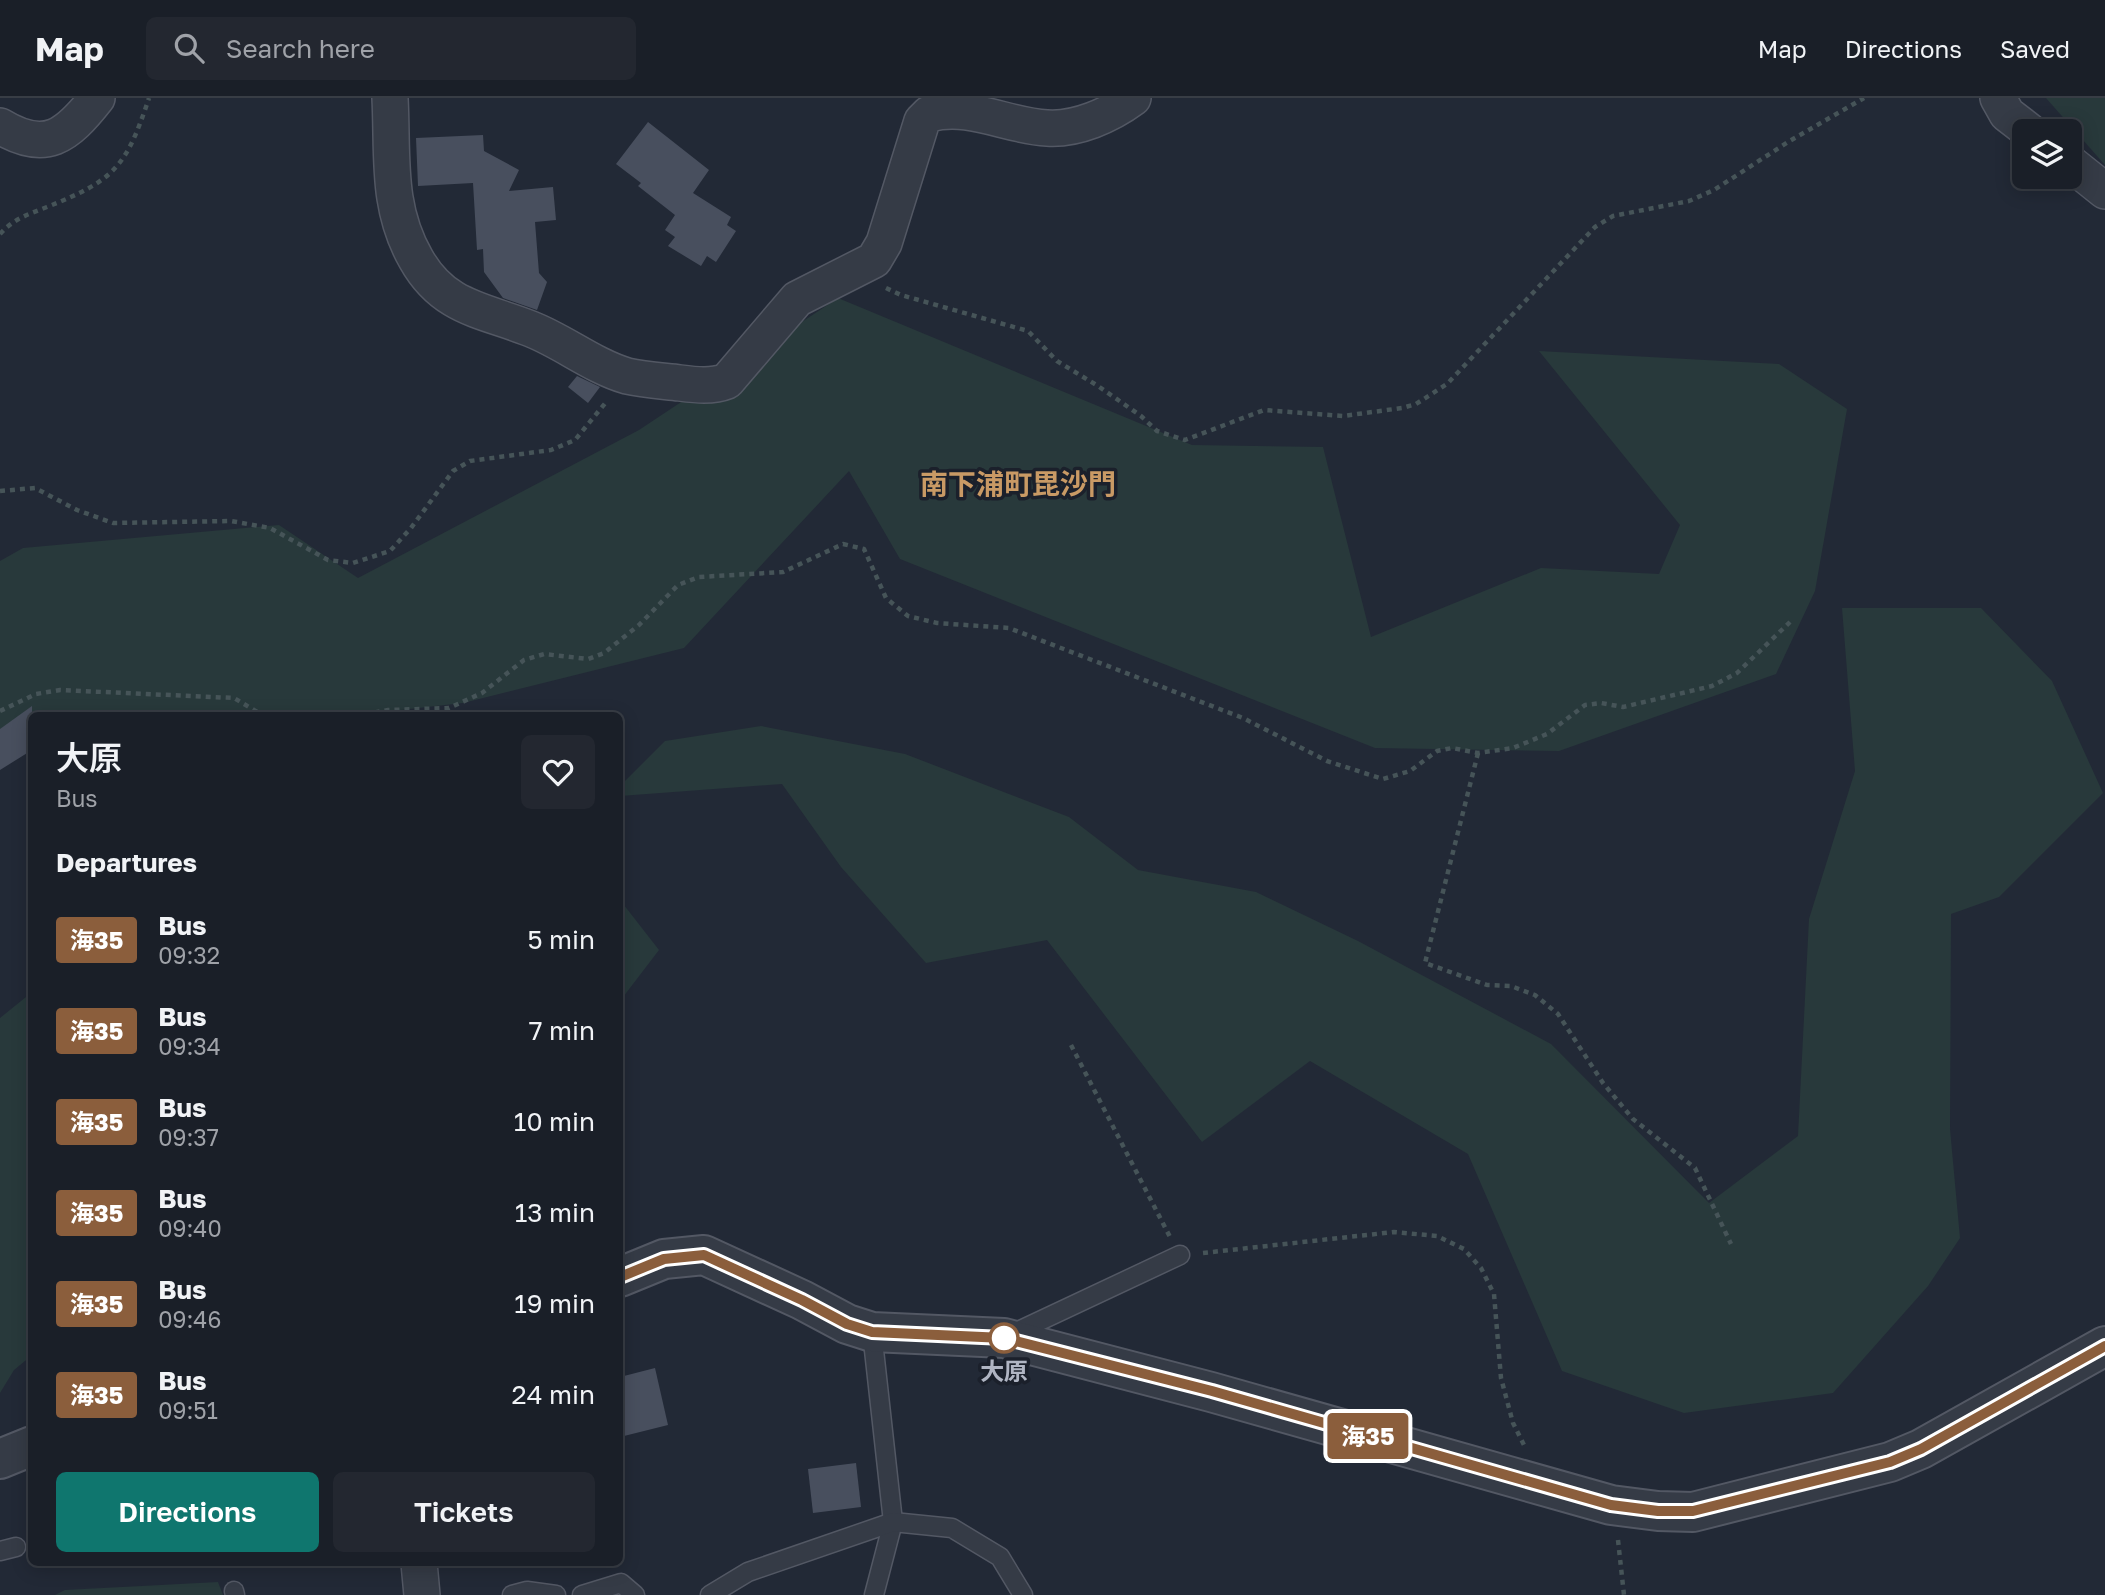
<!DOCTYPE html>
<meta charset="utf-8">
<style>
:root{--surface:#1a1f28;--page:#232730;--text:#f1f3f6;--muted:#9fa2a8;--line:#383d45;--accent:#0f766e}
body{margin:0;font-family:"Golos Text","Noto Sans JP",sans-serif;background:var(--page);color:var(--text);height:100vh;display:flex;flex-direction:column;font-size:26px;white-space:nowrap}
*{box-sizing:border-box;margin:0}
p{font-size:23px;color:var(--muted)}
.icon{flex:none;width:38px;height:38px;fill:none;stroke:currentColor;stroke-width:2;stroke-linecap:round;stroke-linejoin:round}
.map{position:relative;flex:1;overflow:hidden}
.details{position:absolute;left:28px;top:614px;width:595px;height:854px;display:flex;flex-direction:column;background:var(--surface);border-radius:10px;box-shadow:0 4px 18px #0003,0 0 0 2px var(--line)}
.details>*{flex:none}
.badge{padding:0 14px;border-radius:5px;font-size:24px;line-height:46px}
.fabs{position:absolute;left:2012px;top:21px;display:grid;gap:14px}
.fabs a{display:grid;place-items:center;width:70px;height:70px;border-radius:10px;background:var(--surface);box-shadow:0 4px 18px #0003,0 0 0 2px var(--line);font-size:35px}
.map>.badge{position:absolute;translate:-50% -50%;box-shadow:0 0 0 4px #fff}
h2{padding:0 28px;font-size:26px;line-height:63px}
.round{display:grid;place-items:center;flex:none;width:74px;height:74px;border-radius:10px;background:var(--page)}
.headline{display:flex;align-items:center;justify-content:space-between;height:119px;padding:0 28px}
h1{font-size:33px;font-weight:600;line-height:52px}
.button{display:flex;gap:14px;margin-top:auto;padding:14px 28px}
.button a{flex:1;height:80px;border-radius:10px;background:var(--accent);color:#fff;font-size:28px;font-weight:600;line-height:80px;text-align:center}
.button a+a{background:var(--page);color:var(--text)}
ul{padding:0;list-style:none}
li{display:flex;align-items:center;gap:21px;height:91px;padding:0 28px}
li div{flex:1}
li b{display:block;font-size:26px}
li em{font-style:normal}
li .badge{min-width:77px;font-weight:700;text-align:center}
header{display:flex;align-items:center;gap:42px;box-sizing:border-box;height:98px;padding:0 35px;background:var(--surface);border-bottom:2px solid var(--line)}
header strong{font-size:33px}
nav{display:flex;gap:38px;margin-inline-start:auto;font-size:24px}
.search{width:490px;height:63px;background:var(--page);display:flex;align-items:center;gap:18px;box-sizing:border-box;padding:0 24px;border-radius:10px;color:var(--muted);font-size:26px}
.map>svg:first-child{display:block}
</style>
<header>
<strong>Map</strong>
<div class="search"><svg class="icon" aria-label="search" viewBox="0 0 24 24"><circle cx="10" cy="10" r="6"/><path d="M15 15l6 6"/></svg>Search here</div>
<nav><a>Map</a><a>Directions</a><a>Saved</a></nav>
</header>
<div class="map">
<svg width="2105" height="1497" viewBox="0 0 2105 1497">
<rect width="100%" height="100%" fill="#222936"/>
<g fill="#28393b">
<polygon points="2046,0 2105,0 2105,67"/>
<polygon points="838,200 1192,347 1323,349 1371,539 1541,470 1659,476 1680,427 1539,253 1779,266 1847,311 1815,493 1776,576 1559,653 1375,650 900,461 849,373 684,550 463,605 347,618 34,616 0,664 0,463 23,450 279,427 358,480 639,332"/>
<polygon points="1842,510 1981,510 2052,583 2103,695 1999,799 1951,816 1950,1031 1960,1140 1928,1188 1833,1295 1684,1315 1562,1273 1468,1056 1310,963 1202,1044 1047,842 926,865 841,769 782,686 620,698 620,688 665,643 761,628 905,656 1069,719 1138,772 1256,794 1358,843 1551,946 1709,1105 1798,1038 1809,821 1855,673"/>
<polygon points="620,802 659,852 620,903"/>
<polygon points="31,895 31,1258 14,1272 0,1295 0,920"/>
<polygon points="218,1484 223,1497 55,1497 65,1492"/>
</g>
<g fill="#484f5e">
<polygon points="648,24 709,72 693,95 731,119 727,127 736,133 716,164 707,158 701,168 668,148 675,139 665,132 675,117 638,88 641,85 616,66"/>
<polygon points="483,37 484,53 519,72 509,93 553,89 556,122 535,124 539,175 547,184 537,212 503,200 484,174 483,151 477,152 473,85 418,88 416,40"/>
<polygon points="577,278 600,289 588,305 568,289"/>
<polygon points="32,608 32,652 0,672 0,631"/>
<polygon points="655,1270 668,1327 620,1339 620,1279"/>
<polygon points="856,1365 861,1409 813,1415 808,1371"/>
</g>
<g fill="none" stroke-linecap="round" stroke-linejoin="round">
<g stroke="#535864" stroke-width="21">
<g id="service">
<polyline points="872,1234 893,1424 874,1497"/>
<polyline points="1012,1236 1180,1157"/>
<polyline points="0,1453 16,1449"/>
<polyline points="234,1493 235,1497"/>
<polyline points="512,1497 527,1493 556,1497"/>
<polyline points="582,1497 621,1485 635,1497"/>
<polyline points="710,1497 748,1474 893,1424 952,1430 1000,1459 1023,1497"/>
</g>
</g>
<g stroke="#535864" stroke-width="38">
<g id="minor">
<path d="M390,0C393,58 386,109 416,161C444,211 484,212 531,231C564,244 593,268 627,278C644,282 663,283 680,285C696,287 712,289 727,283L797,201L874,162L884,145L922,23L929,16C970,5 1007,28 1047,30C1077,32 1110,17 1133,0"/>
<polyline points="1998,0 2007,16 2029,33"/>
<path d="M0,28C46,56 67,38 97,0"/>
<polyline points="2070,65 2105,93"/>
<polyline points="419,1465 422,1497"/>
</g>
</g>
<g stroke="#535864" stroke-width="42">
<g id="tertiary">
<polyline points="620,1179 664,1161 704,1157 802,1202 847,1226 872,1234 1004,1240 1211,1294 1611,1407 1658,1413 1693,1414 1890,1364 1921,1351 2105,1248"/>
<polyline points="0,1361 32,1348"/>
</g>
</g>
<g stroke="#465458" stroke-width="4.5" stroke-dasharray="5 5" stroke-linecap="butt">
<path d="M0,136C13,121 29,116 47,109C115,82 126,69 149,0"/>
<polyline points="886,190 901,197 1028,233 1057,263 1098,288 1141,318 1157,333 1185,342 1264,312 1343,318 1402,310 1416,306 1447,286 1595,129 1613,118 1689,103 1714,92 1788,44 1864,0"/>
<polyline points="0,393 35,390 77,412 113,425 231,423 270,430 328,462 353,465 390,453 411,430 453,373 470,363 551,352 575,342 607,303"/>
<polyline points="0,613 36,596 60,592 234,600 264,618"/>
<polyline points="355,618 388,612 449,610 482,595 524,562 544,556 588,561 604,555 639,527 678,487 699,479 783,474 843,446 864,451 886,500 908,518 937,525 1009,530 1243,620 1327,663 1383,681 1410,673 1437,653 1452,650 1478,655 1513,650 1547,636 1585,607 1601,605 1623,609 1712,588 1737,575 1790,524"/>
<polyline points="1478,655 1425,865 1487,887 1511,888 1535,897 1558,916 1603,985 1633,1021 1695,1070 1731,1146"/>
<polyline points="1071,947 1170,1139"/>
<polyline points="1203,1155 1394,1134 1437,1138 1464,1151 1481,1170 1494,1196 1501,1280 1513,1325 1525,1349"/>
<polyline points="1618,1442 1624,1497"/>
</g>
<use href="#service" stroke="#353b46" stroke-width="18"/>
<use href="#minor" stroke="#353b46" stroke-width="35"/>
<use href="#tertiary" stroke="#353b46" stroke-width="38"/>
</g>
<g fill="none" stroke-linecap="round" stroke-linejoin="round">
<g stroke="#fff" stroke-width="16">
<polyline id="line" points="620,1179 664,1161 704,1157 802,1202 847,1226 872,1234 1004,1240 1212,1293 1611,1407 1658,1413 1693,1413 1890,1364 1921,1351 2105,1248"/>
</g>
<use href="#line" stroke="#8b5e3c" stroke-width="10"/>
</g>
<circle fill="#fff" stroke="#8b5e3c" stroke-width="3.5" cx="1004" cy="1240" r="14"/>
<g text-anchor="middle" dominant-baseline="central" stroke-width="7" stroke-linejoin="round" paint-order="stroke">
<g font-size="24" font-weight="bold" fill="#b0b5c3" stroke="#1b202b">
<text x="1004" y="1272">大原</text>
</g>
<g font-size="28" font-weight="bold" fill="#c99a65" stroke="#1b202b">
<text x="1018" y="385">南下浦町毘沙門</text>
</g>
</g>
</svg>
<div class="fabs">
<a><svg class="icon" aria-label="layers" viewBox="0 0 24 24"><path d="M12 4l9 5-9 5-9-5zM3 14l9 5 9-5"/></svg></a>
</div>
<b class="badge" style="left:1368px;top:1338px;background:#8b5e3c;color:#fff">海35</b>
<section class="details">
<div class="headline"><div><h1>大原</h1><p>Bus</p></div><a class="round"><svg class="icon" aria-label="heart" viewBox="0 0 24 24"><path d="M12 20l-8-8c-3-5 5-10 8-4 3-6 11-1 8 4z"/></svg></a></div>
<h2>Departures</h2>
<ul>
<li><span class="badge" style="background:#8b5e3c;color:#fff">海35</span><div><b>Bus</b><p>09:32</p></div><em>5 min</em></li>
<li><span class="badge" style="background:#8b5e3c;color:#fff">海35</span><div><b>Bus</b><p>09:34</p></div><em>7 min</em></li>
<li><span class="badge" style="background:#8b5e3c;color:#fff">海35</span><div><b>Bus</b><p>09:37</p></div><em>10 min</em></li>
<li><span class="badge" style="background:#8b5e3c;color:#fff">海35</span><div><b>Bus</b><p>09:40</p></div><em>13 min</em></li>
<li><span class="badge" style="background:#8b5e3c;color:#fff">海35</span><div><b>Bus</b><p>09:46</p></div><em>19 min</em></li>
<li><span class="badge" style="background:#8b5e3c;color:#fff">海35</span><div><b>Bus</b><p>09:51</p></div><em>24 min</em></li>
</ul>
<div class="button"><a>Directions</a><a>Tickets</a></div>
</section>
</div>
